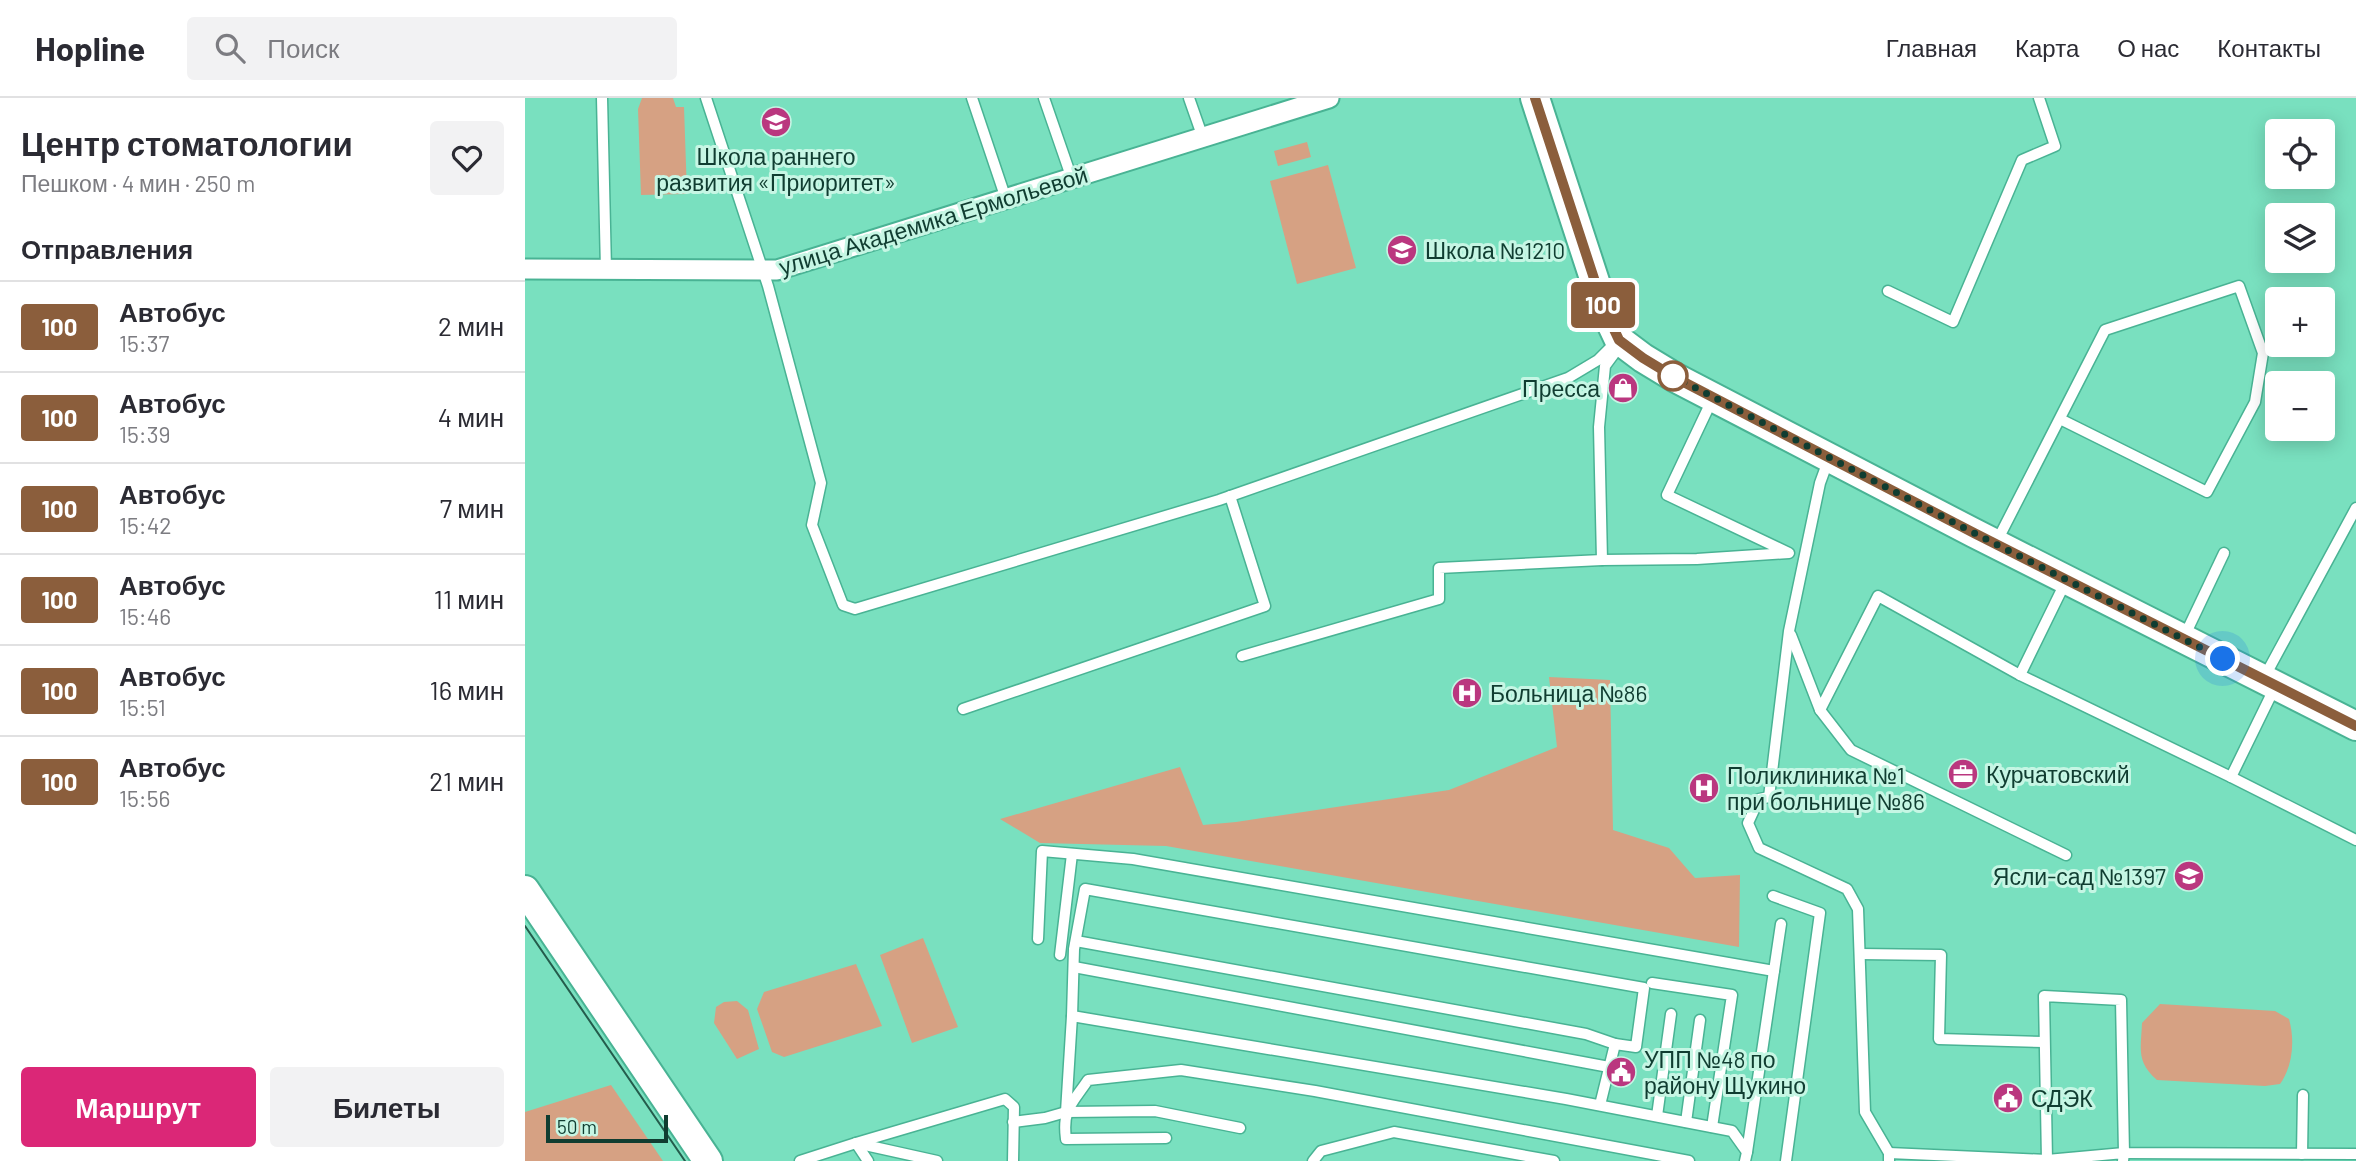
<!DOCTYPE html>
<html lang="ru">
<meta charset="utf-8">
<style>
:root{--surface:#fff;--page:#f2f2f3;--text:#2b2b33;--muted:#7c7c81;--line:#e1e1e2;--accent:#db2777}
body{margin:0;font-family:Barlow,sans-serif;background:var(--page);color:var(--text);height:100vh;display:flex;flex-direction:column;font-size:26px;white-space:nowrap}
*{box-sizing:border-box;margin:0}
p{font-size:23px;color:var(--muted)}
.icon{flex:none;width:38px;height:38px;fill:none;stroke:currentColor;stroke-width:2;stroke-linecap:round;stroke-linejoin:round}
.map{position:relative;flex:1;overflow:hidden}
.panel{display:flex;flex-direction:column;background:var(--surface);width:525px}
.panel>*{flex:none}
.badge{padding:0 14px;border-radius:5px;font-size:24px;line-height:46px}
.tools{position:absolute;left:1740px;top:21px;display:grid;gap:14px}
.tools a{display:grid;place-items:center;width:70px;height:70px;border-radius:7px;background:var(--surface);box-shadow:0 4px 18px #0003;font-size:35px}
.scale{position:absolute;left:21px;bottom:18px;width:122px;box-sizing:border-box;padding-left:7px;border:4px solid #103d31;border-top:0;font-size:19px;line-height:24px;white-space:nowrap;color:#103d31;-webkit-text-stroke:5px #c6f6e4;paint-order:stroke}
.you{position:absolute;width:35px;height:35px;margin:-18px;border:5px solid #fff;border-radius:50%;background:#1a73e8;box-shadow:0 0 0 10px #1a73e833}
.map>.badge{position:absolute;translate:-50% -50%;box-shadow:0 0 0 4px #fff}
h2{padding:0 21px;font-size:26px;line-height:63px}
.round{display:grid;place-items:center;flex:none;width:74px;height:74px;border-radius:7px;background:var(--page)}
.head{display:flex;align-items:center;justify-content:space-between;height:119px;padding:0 21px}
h1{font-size:33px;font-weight:700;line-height:52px}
.action{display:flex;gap:14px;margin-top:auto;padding:14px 21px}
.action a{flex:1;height:80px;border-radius:7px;background:var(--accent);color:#fff;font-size:28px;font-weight:700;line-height:80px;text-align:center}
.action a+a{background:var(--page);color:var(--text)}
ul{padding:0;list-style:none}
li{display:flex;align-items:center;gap:21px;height:91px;padding:0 21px;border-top:2px solid var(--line)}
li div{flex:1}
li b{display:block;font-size:26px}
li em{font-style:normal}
li .badge{min-width:77px;font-weight:700;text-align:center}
header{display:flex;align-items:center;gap:42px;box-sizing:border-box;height:98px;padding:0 35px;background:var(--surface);border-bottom:2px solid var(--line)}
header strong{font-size:33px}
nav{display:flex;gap:38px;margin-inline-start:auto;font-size:24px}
.search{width:490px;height:63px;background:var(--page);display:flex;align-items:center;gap:18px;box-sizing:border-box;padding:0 24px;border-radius:7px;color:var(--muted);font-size:26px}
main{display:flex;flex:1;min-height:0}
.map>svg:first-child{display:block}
</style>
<header>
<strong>Hopline</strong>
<div class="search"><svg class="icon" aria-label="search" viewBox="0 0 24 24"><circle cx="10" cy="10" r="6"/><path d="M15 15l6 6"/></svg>Поиск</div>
<nav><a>Главная</a><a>Карта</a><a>О нас</a><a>Контакты</a></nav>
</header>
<main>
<section class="panel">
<div class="head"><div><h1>Центр стоматологии</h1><p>Пешком · 4 мин · 250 m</p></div><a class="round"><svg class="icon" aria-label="heart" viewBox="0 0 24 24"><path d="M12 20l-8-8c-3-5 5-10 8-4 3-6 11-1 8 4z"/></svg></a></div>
<h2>Отправления</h2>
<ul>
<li><span class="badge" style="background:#8b5e3c;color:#fff">100</span><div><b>Автобус</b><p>15:37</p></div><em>2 мин</em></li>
<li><span class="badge" style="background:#8b5e3c;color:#fff">100</span><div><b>Автобус</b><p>15:39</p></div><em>4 мин</em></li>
<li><span class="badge" style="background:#8b5e3c;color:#fff">100</span><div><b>Автобус</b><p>15:42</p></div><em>7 мин</em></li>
<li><span class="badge" style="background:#8b5e3c;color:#fff">100</span><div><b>Автобус</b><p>15:46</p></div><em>11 мин</em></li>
<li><span class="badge" style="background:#8b5e3c;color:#fff">100</span><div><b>Автобус</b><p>15:51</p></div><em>16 мин</em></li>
<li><span class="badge" style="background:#8b5e3c;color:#fff">100</span><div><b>Автобус</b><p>15:56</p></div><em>21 мин</em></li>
</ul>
<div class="action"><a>Маршрут</a><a>Билеты</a></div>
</section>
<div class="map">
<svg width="1831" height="1063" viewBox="0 0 1831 1063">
<rect width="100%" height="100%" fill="#79e0bf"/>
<g fill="#d6a183">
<polygon points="117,0 148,0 151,9 159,9 162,96 116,97 113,11"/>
<polygon points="782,44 786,59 753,68 749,53"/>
<polygon points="803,67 831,170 772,186 745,83"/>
<polygon points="1024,579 1085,582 1088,732 1144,750 1170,780 1215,777 1214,849 641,748 515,745 475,721 655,669 678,727 711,724 924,692 1032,649"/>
<polygon points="398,840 433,929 387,945 355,857"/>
<polygon points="331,866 357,928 259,959 247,954 232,911 239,894"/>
<polygon points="212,903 223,912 234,951 212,961 189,925 191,909 199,904"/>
<path d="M1635,906L1750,913L1764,921C1770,942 1768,968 1755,986L1740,988L1632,982C1611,964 1616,951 1617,925Z"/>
<polygon points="86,987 138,1063 0,1063 0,1014"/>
</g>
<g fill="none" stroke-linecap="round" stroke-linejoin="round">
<g stroke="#49b394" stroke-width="13">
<g id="lane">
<polyline points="77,0 81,172"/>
<polyline points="181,0 243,188 296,385 287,427 318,507 330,511 694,402 1043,280 1073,262 1091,244"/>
<polyline points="447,0 481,101"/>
<polyline points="519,0 547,81"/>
<polyline points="664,0 678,40"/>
<polyline points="1363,193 1428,224 1497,62 1530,48 1514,0"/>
<polyline points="1303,363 1295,385 1264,533 1244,699 1234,701 1223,725 1234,750 1322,791 1333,811 1340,1014 1364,1055 1364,1063"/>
<polyline points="1472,443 1580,232 1714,188 1738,255 1730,304 1682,394 1535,321"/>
<polyline points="1077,462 1172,461 1264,455 1142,397 1187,302"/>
<polyline points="1266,537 1295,612 1353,498 1495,577 1706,679 1831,742"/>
<polyline points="1660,537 1699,455"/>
<polyline points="717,558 914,501 914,470 1077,462 1074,329 1080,268 1097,245"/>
<polyline points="1495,577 1541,483"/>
<polyline points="1740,578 1831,410"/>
<polyline points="438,611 740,508 705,398"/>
<polyline points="1295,612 1326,652 1541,757"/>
<polyline points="1706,679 1749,591"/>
<polyline points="1248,798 1295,815 1261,1063"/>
<polyline points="513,841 517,753 608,761 1249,873"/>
<polyline points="551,843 1061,936 1090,946"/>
<polyline points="1335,856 1416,857 1414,941 1519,944"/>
<polyline points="535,857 547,756"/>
<polyline points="549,869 1084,969"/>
<polyline points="1127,885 1207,897 1187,1029"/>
<polyline points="547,918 549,851 560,791 1119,890 1111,949 1090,946 1075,1007"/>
<polyline points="541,1014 547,918 1041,1001 1207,1033 1222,1054 1220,1063"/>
<polyline points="1132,1018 1146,916"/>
<polyline points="488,1024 520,1020 541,1014 630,1013 715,1030"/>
<polyline points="1161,1024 1175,922"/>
<path d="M641,1040L541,1041C537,1011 547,1006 563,982L656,972L790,993L1164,1063"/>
<polyline points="1222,1054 1256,826"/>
<polyline points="1364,1055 1522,1062 1599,1055 1598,1063"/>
<polyline points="1777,1056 1778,997"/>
<polyline points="275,1063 331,1045 412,1063"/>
<polyline points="343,1063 331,1045 480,1001 489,1009 488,1063"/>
<polyline points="788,1063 796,1053 869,1034 1029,1063"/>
<polyline points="1525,1063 1522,1062 1519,898 1596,902 1599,1055 1831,1056"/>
</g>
</g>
<g stroke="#49b394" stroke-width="23">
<polyline id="street" points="0,171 252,172 804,0"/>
</g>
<g stroke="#49b394" stroke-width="32">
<g id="secondary">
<polyline points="1010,0 1078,208 1094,242 1118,260 1151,280 1449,435 1831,628"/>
<polyline points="0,792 183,1063"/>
</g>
</g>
<use href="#lane" stroke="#fff" stroke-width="10"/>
<use href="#street" stroke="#fff" stroke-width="19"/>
<use href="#secondary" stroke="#fff" stroke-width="28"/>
<polyline stroke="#245c4c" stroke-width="2" points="0,828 160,1063"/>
</g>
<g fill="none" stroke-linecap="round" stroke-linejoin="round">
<g stroke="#fff" stroke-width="16">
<polyline id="line" points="1010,0 1078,208 1094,242 1118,260 1151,280 1449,435 1831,628"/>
</g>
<use href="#line" stroke="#8b5e3c" stroke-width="10"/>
<polyline stroke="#103d31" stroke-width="7" stroke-dasharray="0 12.6" points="1148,278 1449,435 1698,561"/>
</g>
<defs>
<g id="school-disc" transform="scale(1.575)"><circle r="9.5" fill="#ba377f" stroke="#c6f6e4"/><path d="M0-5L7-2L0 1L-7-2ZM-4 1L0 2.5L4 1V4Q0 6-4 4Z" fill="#fff"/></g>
<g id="shop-disc" transform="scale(1.575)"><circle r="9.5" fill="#ba377f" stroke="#c6f6e4"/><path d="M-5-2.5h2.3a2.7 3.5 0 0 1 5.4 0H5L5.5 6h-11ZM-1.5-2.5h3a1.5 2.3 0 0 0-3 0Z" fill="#fff"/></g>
<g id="hospital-disc" transform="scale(1.575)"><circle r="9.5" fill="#ba377f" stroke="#c6f6e4"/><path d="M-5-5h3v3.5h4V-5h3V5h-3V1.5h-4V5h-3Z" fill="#fff"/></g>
<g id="office-disc" transform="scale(1.575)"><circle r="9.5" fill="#ba377f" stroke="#c6f6e4"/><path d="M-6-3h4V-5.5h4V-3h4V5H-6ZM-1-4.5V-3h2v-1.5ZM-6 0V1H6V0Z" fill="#fff"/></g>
<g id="civic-disc" transform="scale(1.575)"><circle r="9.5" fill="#ba377f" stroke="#c6f6e4"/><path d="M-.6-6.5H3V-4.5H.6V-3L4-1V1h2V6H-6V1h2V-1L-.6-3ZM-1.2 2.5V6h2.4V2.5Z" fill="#fff"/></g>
</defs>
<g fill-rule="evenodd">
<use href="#school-disc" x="251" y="24"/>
<use href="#school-disc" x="877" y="152"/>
<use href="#shop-disc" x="1098" y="290"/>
<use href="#hospital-disc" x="942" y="595"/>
<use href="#office-disc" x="1438" y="676"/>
<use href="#hospital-disc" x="1179" y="690"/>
<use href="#school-disc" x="1664" y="778"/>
<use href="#civic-disc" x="1096" y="974"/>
<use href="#civic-disc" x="1483" y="1000"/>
</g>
<circle fill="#fff" stroke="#8b5e3c" stroke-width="3.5" cx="1148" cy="278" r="14"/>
<g text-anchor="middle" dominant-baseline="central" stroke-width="6" stroke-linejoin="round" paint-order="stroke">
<g font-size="23" fill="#103d31" stroke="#c6f6e4" text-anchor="start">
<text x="251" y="58" text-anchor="middle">Школа раннего<tspan x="251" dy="26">развития «Приоритет»</tspan></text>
<text x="900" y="152">Школа №1210</text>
<text x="1075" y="290" text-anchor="end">Пресса</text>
<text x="965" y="595">Больница №86</text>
<text x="1461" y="676">Курчатовский</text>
<text x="1202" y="677">Поликлиника №1<tspan x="1202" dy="26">при больнице №86</tspan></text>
<text x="1641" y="778" text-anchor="end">Ясли-сад №1397</text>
<text x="1119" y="961">УПП №48 по<tspan x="1119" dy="26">району Щукино</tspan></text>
<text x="1506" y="1000">СДЭК</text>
</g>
<g font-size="23" fill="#103d31" stroke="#c6f6e4">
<text transform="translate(408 122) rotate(-17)">улица Академика Ермольевой</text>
</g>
</g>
</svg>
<div class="tools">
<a><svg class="icon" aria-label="locate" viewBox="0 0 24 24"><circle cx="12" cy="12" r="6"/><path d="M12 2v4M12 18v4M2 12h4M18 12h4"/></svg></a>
<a><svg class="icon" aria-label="layers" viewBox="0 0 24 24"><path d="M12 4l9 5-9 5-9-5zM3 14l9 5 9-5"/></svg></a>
<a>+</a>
<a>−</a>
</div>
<div class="scale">50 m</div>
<div class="you" style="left:1698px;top:561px"></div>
<b class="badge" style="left:1078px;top:207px;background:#8b5e3c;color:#fff">100</b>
</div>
</main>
